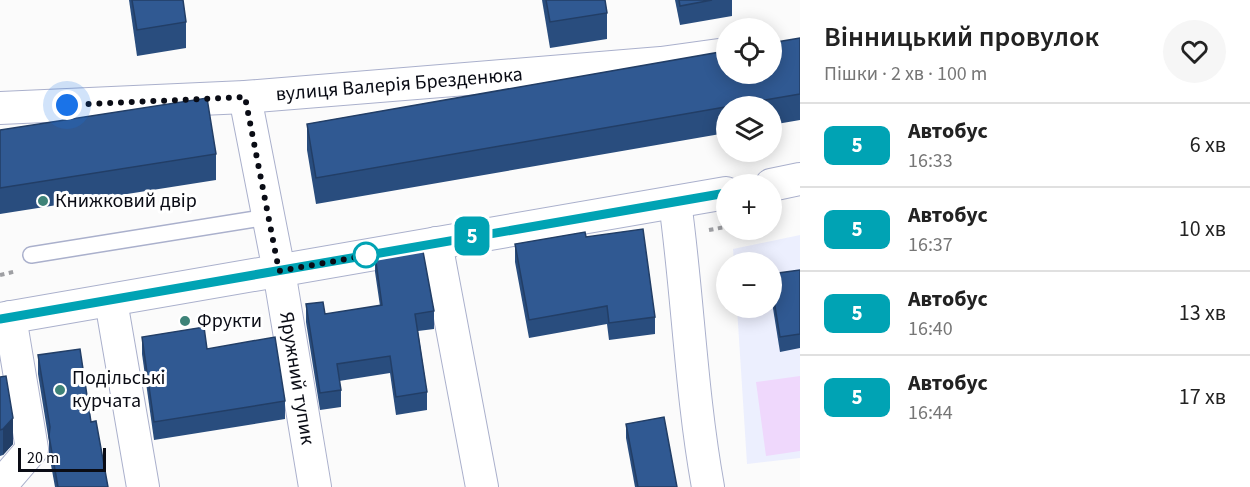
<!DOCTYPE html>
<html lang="uk">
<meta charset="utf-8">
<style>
:root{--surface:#fff;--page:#f6f6f6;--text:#222;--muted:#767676;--line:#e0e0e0}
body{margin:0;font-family:"Source Sans 3",sans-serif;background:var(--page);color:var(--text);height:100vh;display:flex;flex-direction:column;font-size:22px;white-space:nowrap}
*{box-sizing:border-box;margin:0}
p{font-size:20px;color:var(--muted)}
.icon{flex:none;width:33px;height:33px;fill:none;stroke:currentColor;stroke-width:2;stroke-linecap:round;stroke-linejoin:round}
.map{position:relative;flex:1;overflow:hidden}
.details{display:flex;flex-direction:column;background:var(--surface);width:450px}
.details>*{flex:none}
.badge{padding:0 12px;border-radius:9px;font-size:21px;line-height:39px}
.controls{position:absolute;left:716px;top:18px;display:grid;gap:12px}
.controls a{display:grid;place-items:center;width:66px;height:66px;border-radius:50%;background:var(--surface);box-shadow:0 3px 15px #0003;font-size:30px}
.scale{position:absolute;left:18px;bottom:15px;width:88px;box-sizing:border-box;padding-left:6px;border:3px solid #0a0c15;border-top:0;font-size:16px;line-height:21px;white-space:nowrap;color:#0a0c15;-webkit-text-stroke:4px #fff;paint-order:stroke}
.you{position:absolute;width:30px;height:30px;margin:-15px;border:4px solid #fff;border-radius:50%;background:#1a73e8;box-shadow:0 0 0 9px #1a73e833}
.map>.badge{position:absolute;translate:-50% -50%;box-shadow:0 0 0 3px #fff}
.round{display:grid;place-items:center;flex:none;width:63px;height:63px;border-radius:32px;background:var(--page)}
.summary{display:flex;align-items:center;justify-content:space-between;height:102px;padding:0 24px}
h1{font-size:28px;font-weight:600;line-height:45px}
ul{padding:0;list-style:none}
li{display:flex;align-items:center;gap:18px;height:84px;padding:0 24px;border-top:2px solid var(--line)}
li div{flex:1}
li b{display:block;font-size:22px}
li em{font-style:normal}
li .badge{min-width:66px;font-weight:700;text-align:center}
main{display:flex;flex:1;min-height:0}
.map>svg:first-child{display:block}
</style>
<main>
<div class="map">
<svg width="800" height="487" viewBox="0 0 800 487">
<rect width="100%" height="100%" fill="#fbfbfb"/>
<polygon fill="#eceffe" points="800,235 800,458 747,464 737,308 771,308 771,262 734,262 733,249"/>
<polygon fill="#efd8fc" points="800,376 800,451 766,456 756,382"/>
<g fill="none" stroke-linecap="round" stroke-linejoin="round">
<g stroke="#aab0cc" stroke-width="18">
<polyline id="lane" points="31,255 268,217"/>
</g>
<g stroke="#aab0cc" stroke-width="34">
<g id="street">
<path id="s1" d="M245,97L279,271L315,487"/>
<path id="s2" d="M0,108L245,97L661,63L726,54"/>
<polyline points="771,185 800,179"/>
<path d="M675,202C688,297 691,393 708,487"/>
<polyline points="436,243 482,487"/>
<polyline points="111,301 143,487"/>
<polyline points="0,319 726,193"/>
<polyline points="0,481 8,477 32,449 10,317"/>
</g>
</g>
<g stroke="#9e9fa3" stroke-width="4" stroke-dasharray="4.5 4.5" stroke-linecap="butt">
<polyline points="709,230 725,227"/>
<polyline points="0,275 17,271"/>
</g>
<use href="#lane" stroke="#fff" stroke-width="15"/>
<use href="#street" stroke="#fff" stroke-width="32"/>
</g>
<g fill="#294d7e">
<polygon points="129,0 183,0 186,22 186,48 137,56"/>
<polygon points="542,0 605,0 607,13 607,39 550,48"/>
<polygon points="675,0 732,0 732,16 680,25"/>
<polygon points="800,38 800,120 771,125 771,106 726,106 726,133 316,204 307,150 307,124"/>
<polygon points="0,130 216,154 216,180 0,214"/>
<polygon points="586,237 655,317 655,334 609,340 607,324 529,338 515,262 515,244"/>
<polygon points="375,255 434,311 434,329 418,331 427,392 427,410 396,415 390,373 339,381 341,390 341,407 320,410 306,322 306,304 325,314 380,306 375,272"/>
<polygon points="800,270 800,348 780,352 771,296 771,274"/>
<polygon points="142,337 207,349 285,401 285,419 154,440 142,354"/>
<polygon points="38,355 91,422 108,487 55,487 49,454 49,442 38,374"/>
<polygon points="0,377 13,444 3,455 0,456"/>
<polygon points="626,424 677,487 635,487 626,438"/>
</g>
<polygon fill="#223e66" points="13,418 13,444 3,455 3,429"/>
<g fill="#305992" stroke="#223e66" stroke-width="1.5">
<polygon points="132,0 183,0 186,22 137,30"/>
<polygon points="546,0 605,0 607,13 550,22"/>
<polygon points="679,0 712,0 680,6"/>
<polygon points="800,38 800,94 316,178 307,124 726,51 726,74 771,74 771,43"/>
<polygon points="207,98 216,154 0,188 0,130"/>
<polygon points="643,229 655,317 609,323 607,306 529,320 515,244 585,232 586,237"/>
<polygon points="422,246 434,311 415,314 427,392 396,397 390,356 337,364 341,390 320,393 306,304 323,302 325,314 382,305 375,255"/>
<polygon points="800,270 800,334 780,337 771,282 771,274"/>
<polygon points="204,327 207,349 275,337 285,401 154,422 142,337"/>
<polygon points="80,349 91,422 96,421 108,487 58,487 49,436 50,427 38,355"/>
<polygon points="6,376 13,418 3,429 0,430 0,377"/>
<polygon points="664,417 677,487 638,487 626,424"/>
</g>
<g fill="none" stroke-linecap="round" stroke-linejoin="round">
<g stroke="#fff" stroke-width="14">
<polyline id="line" points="0,319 726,193"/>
</g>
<use href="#line" stroke="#00a3b4" stroke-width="9"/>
<polyline stroke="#0a0c15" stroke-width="6" stroke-dasharray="0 10.8" points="67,105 245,97 279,271 369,255 366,255"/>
</g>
<g fill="#3e8378" stroke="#fff" stroke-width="2">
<circle cx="43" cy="201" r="6"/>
<circle cx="185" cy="321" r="6"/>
<circle cx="60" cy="390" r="6"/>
</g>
<circle fill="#fff" stroke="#00a3b4" stroke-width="3" cx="366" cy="255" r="12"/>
<g text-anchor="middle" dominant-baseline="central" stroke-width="6" stroke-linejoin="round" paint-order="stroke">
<g font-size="20" fill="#0a0c15" stroke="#fff">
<text stroke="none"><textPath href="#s2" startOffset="400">вулиця Валерія Брезденюка</textPath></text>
<text stroke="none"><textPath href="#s1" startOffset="286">Яружний тупик</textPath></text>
</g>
<g font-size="20" fill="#0a0c15" stroke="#fff" text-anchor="start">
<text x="55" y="201">Книжковий двір</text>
<text x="197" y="321">Фрукти</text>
<text x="72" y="378">Подільські<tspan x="72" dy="23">курчата</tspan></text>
</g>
</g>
</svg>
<div class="controls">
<a><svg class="icon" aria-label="locate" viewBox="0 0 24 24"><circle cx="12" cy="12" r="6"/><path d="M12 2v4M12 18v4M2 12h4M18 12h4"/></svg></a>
<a><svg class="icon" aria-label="layers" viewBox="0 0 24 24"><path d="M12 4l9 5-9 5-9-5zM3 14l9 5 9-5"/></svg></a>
<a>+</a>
<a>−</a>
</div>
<div class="scale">20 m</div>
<div class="you" style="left:67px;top:105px"></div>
<b class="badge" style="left:472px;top:236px;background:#00a3b4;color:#fff">5</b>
</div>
<section class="details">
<div class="summary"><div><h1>Вінницький провулок</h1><p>Пішки · 2 хв · 100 m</p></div><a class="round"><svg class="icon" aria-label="heart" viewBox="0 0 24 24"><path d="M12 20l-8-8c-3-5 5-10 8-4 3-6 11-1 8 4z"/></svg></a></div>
<ul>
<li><span class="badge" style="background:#00a3b4;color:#fff">5</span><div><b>Автобус</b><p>16:33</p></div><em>6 хв</em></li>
<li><span class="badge" style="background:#00a3b4;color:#fff">5</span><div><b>Автобус</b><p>16:37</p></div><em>10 хв</em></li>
<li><span class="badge" style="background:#00a3b4;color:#fff">5</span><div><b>Автобус</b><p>16:40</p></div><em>13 хв</em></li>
<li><span class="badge" style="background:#00a3b4;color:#fff">5</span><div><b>Автобус</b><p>16:44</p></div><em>17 хв</em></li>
</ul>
</section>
</main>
